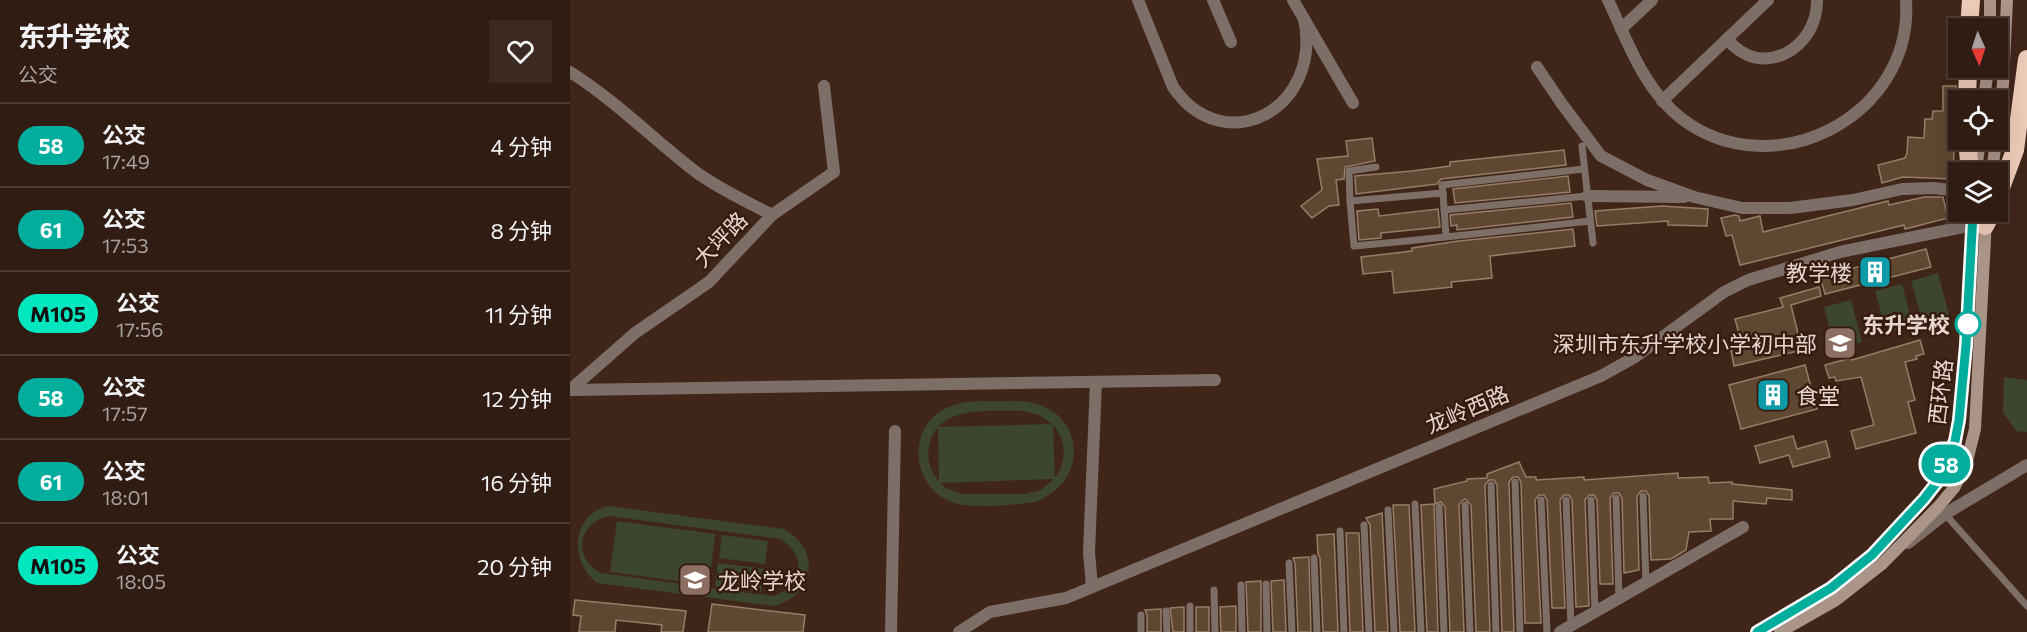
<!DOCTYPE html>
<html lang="zh">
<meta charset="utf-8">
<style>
:root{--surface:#301c13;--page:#3c2921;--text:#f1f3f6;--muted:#a8a1a0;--line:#4b3a33}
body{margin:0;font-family:Commissioner,"Noto Sans SC",sans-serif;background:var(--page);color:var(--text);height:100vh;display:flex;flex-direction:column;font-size:22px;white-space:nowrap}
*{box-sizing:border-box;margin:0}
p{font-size:20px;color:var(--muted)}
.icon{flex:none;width:33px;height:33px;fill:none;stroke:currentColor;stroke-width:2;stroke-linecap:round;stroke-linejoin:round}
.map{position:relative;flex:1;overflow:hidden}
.details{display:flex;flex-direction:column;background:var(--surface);width:570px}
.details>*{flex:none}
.badge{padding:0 12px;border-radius:20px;font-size:21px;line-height:39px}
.needle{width:39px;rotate:177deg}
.buttons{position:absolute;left:1378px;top:18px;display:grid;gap:12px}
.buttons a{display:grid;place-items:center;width:60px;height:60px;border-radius:0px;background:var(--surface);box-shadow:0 6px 24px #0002,0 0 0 2px var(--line);font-size:30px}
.map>.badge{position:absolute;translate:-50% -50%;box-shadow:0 0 0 3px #fff}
.round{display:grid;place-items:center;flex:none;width:63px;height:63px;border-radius:0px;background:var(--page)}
.headline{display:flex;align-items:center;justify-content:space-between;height:102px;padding:0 18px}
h1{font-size:28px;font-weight:700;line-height:45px}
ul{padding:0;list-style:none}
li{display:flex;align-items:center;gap:18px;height:84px;padding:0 18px;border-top:2px solid var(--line)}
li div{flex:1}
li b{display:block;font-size:22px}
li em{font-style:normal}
li .badge{min-width:66px;font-weight:700;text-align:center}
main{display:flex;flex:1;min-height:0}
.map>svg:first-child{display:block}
</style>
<main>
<section class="details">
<div class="headline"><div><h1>东升学校</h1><p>公交</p></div><a class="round"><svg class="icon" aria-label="heart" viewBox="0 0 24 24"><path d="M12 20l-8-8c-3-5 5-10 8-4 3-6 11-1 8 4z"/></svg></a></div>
<ul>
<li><span class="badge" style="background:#01ad9c;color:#fff">58</span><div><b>公交</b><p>17:49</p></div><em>4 分钟</em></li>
<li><span class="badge" style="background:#01ad9c;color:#fff">61</span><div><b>公交</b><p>17:53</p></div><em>8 分钟</em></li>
<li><span class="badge" style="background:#00e6bf;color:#111">M105</span><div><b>公交</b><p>17:56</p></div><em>11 分钟</em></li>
<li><span class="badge" style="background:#01ad9c;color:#fff">58</span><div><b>公交</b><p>17:57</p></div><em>12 分钟</em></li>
<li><span class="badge" style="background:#01ad9c;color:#fff">61</span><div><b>公交</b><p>18:01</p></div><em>16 分钟</em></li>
<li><span class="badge" style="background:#00e6bf;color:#111">M105</span><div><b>公交</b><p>18:05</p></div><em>20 分钟</em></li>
</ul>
</section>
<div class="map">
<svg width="1457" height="632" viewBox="0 0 1457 632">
<rect width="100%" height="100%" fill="#402619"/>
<g fill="#3c462c" fill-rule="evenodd">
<polygon points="1368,273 1379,315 1353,323 1341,281"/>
<polygon points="1332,284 1343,326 1317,333 1305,291"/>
<polygon points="1281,300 1292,342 1265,349 1254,307"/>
<polygon points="1434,377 1457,380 1457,432 1446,431 1433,412"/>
<path d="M452,401C514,406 523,481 465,502C442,505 399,510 379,501C339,483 338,423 379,407C401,398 429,402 452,401ZM452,411L469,415L482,424L368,427C388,406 425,412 452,411ZM483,425C497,440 497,462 485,478ZM367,428L368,429L369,481C355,465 355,445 367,428ZM484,479L471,490L454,494H392L376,488L370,483Z"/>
<path d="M38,506L214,529C252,550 245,596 203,606L27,583C0,562 0,516 38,506ZM39,516L210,539C238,554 233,589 202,596L31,573C2,558 8,523 39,516Z"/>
<polygon points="47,521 145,534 139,585 40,572"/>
<polygon points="152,535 198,541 195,564 149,558"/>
<polygon points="148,563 195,569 191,592 145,586"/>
</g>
<g fill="#604731" stroke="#977d67" stroke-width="1.5">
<polygon points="1373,86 1386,86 1383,179 1333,177 1312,183 1308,165 1335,158 1337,153 1338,137 1354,138 1355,119 1362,119 1363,111 1373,111"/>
<polygon points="802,138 805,161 775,167 774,179 766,180 769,205 759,206 742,218 731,206 752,190 747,159 778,156 776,141"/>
<polygon points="994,150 996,165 871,179 867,184 786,194 785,176 842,171 880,166 880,162"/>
<polygon points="998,176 1000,192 885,203 883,189"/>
<polygon points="1354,197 1373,197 1378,218 1335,229 1334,225 1170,265 1162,235 1156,236 1151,218 1165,215 1169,216 1170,221 1190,216 1193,232 1318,201 1319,205"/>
<polygon points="1001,203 1003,217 887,230 887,225 881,226 880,215"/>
<polygon points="1092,206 1138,209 1137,226 1098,225 1098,221 1027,226 1025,211"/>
<polygon points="808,209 809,216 868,209 870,227 811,233 811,238 789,240 787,211"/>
<polygon points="1003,229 1005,246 920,256 922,278 881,282 882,287 824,293 822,271 793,274 791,257 842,251 842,248 889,241"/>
<polygon points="1356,249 1361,267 1255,294 1250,277"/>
<polygon points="1249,287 1251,296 1221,305 1232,350 1164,366 1161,350 1173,348 1165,319 1213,307 1210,298"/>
<polygon points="1350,340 1354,354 1346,356 1347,359 1335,362 1345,400 1338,402 1346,433 1286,449 1281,431 1304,425 1291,377 1266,381 1265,377 1259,378 1255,365 1281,358 1282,360"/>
<polygon points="1235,365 1247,409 1171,429 1159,385"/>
<polygon points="1223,436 1227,449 1256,441 1260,457 1223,467 1219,455 1190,463 1185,446"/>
<polygon points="949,462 956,477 966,477 966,480 1014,477 1014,480 1108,473 1108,478 1138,477 1139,483 1162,482 1162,484 1222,490 1222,500 1197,498 1196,504 1163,501 1163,519 1140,519 1141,531 1119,532 1116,550 1101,559 1081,560 1079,496 1076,491 1071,491 1067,496 1069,570 1054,573 1052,498 1049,493 1044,493 1040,498 1043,584 1030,584 1027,500 1024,495 1019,495 1015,500 1019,606 1006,607 1002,500 999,495 994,495 990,500 995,608 982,608 977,500 974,495 969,495 965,500 971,623 955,623 951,482 948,477 943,477 939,482 944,632 932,632 927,485 924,480 919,480 915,485 920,632 906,632 901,505 895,499 892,501 889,505 894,632 880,632 875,507 871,502 865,504 864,489 897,481 897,479 917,478 917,474"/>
<polygon points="864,504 868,632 857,632 851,505"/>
<polygon points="823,505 839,505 845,632 830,632"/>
<polygon points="812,513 818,632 805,632 800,525 796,518"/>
<polygon points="776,533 789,533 793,632 780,632"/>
<polygon points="764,534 768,632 753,632 750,558 748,554 747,535"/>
<polygon points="739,557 741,632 728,632 725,563 723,558"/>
<polygon points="714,580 716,632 703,632 701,581"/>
<polygon points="691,581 691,632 678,632 676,582"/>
<polygon points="5,600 116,611 113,632 91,632 92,625 46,620 45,632 9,632 11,616 3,615"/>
<polygon points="142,604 235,615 233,632 138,632"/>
<polygon points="666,606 666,632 651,632 650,607"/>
<polygon points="614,607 614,632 603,632 600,608"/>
<rect x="626" y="607" width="13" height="25"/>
<polygon points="591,609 591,632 577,632 577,615 575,610"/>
</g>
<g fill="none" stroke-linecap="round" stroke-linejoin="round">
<g stroke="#7d6f68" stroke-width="7">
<polyline points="1012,146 1023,243"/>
<polyline points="873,193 872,185 1014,169"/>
<polyline points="780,201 779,171 806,167"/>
<polyline points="874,210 1017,196"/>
<path d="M876,237L873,193L780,201L784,246C863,239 941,230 1020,221"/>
<polyline points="945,482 950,632"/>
<polyline points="921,485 926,632"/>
<polyline points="1073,496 1076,583"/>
<polyline points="1046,498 1049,598"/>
<polyline points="971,500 977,632"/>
<polyline points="996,500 1001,626"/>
<polyline points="1021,500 1025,612"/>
<polyline points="845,504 851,632"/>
<polyline points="895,505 900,632"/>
<polyline points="869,507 874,632"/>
<polyline points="818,510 824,632"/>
<polyline points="1375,514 1457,606"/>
<polyline points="794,525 799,632"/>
<polyline points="770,531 774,632"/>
<polyline points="744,558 747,632"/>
<polyline points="719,563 722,632"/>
<polyline points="696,584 697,632"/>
<polyline points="671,585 672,632"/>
<polyline points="644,590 645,632"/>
<polyline points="620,606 620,632"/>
<polyline points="596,611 597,632"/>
<polyline points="571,615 571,632"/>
</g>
<g stroke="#7d6f68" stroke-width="12">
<path d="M568,0L603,87C655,162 753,108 734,19"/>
<polyline points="643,0 661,42"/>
<polyline points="723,0 783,103"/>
<path d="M1038,0C1058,42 1074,90 1112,119C1204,188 1344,116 1336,0"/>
<polyline points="1051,29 1082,0"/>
<path d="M1157,39C1191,81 1248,49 1247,0"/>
<polyline points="967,67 992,104 1031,156 1077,180 1124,197 1172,208 1220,208 1283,200 1332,189 1364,188 1389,191"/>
<path d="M0,72C46,101 83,139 126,172C149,189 176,201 202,215"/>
<polyline points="1092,101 1198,0"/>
<polyline points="1017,196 1114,197"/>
<polyline points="0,390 65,333 139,282 202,215 264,172 254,86"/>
<polyline points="2,390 645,380"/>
<polyline points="1338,543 1375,514 1457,465"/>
<polyline points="522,587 519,552 526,382"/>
<polyline points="321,632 325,431"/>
<polyline points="389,632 420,612 496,598 1031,376 1065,357 1154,292 1178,280 1270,252 1403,225 1411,226"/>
<polyline points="990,632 1173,527"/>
</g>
<g stroke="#ab9488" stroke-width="12">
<polyline points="1420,28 1420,0"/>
<polyline points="1414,100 1418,68"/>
<polyline points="1428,126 1433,84 1437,0"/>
<polyline points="1406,171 1410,140"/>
<polyline points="1422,172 1426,140"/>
<polyline points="1187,632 1261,588 1302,555 1354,499 1368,481 1385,442 1389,420 1395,361 1403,212"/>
<polyline points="1210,632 1266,600 1312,564 1368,507 1384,488 1396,465 1405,429 1416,220"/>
</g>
<g stroke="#eecab8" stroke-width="18">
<polyline points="1399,28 1401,0"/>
<polyline points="1397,100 1398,68"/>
<polyline points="1397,140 1400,172"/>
<polyline points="1428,196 1445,150 1457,59"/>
<polyline points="1415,226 1422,212"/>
</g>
</g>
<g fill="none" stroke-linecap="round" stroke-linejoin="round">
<g stroke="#fff" stroke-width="14">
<polyline id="line" points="1187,632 1261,588 1302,555 1354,499 1368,481 1385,441 1389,420 1396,345 1403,212"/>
</g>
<use href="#line" stroke="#01ad9c" stroke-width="9"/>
</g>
<defs>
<g id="building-square" transform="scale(1.725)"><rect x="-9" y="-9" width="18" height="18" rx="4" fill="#0f9aa8" stroke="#351c0f"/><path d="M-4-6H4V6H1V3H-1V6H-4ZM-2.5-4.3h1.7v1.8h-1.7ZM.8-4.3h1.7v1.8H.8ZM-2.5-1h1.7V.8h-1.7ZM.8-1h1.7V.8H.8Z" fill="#fff"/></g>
<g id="school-square" transform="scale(1.725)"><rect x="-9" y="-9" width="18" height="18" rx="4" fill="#8d6e63" stroke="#351c0f"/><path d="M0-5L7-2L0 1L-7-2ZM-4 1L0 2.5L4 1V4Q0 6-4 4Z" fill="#fff"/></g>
</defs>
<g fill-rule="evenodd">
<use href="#building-square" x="1305" y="272"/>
<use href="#school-square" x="1270" y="343"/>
<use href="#building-square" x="1203" y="395"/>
<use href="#school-square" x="125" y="580"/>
</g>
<circle fill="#fff" stroke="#01ad9c" stroke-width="3" cx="1398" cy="324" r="12"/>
<g text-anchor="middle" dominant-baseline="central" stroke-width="5" stroke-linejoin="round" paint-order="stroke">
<g font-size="22" fill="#e6d5cc" stroke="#351c0f">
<text transform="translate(150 239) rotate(-46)">大坪路</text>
<text transform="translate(1370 392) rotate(-83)">西环路</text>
<text transform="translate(897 409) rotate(-23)">龙岭西路</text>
</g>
<g font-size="22" fill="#e6d5cc" stroke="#351c0f" text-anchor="end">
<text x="1282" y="272">教学楼</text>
<text x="1247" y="343">深圳市东升学校小学初中部</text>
<text x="1226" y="395" text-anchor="start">食堂</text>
<text x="148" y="580" text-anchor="start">龙岭学校</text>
</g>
<g font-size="22" font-weight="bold" fill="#e6d5cc" stroke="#351c0f" text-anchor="end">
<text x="1380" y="324">东升学校</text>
</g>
</g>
</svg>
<div class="buttons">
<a><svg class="needle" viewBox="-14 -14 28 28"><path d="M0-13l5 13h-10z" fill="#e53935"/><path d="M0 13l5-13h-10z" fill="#a8a1a0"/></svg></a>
<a><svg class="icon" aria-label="locate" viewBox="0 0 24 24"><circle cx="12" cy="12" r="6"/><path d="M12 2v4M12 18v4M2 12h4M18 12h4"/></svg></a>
<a><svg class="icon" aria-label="layers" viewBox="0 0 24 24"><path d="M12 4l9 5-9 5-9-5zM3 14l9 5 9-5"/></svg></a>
</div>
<b class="badge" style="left:1376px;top:464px;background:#01ad9c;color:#fff">58</b>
</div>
</main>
